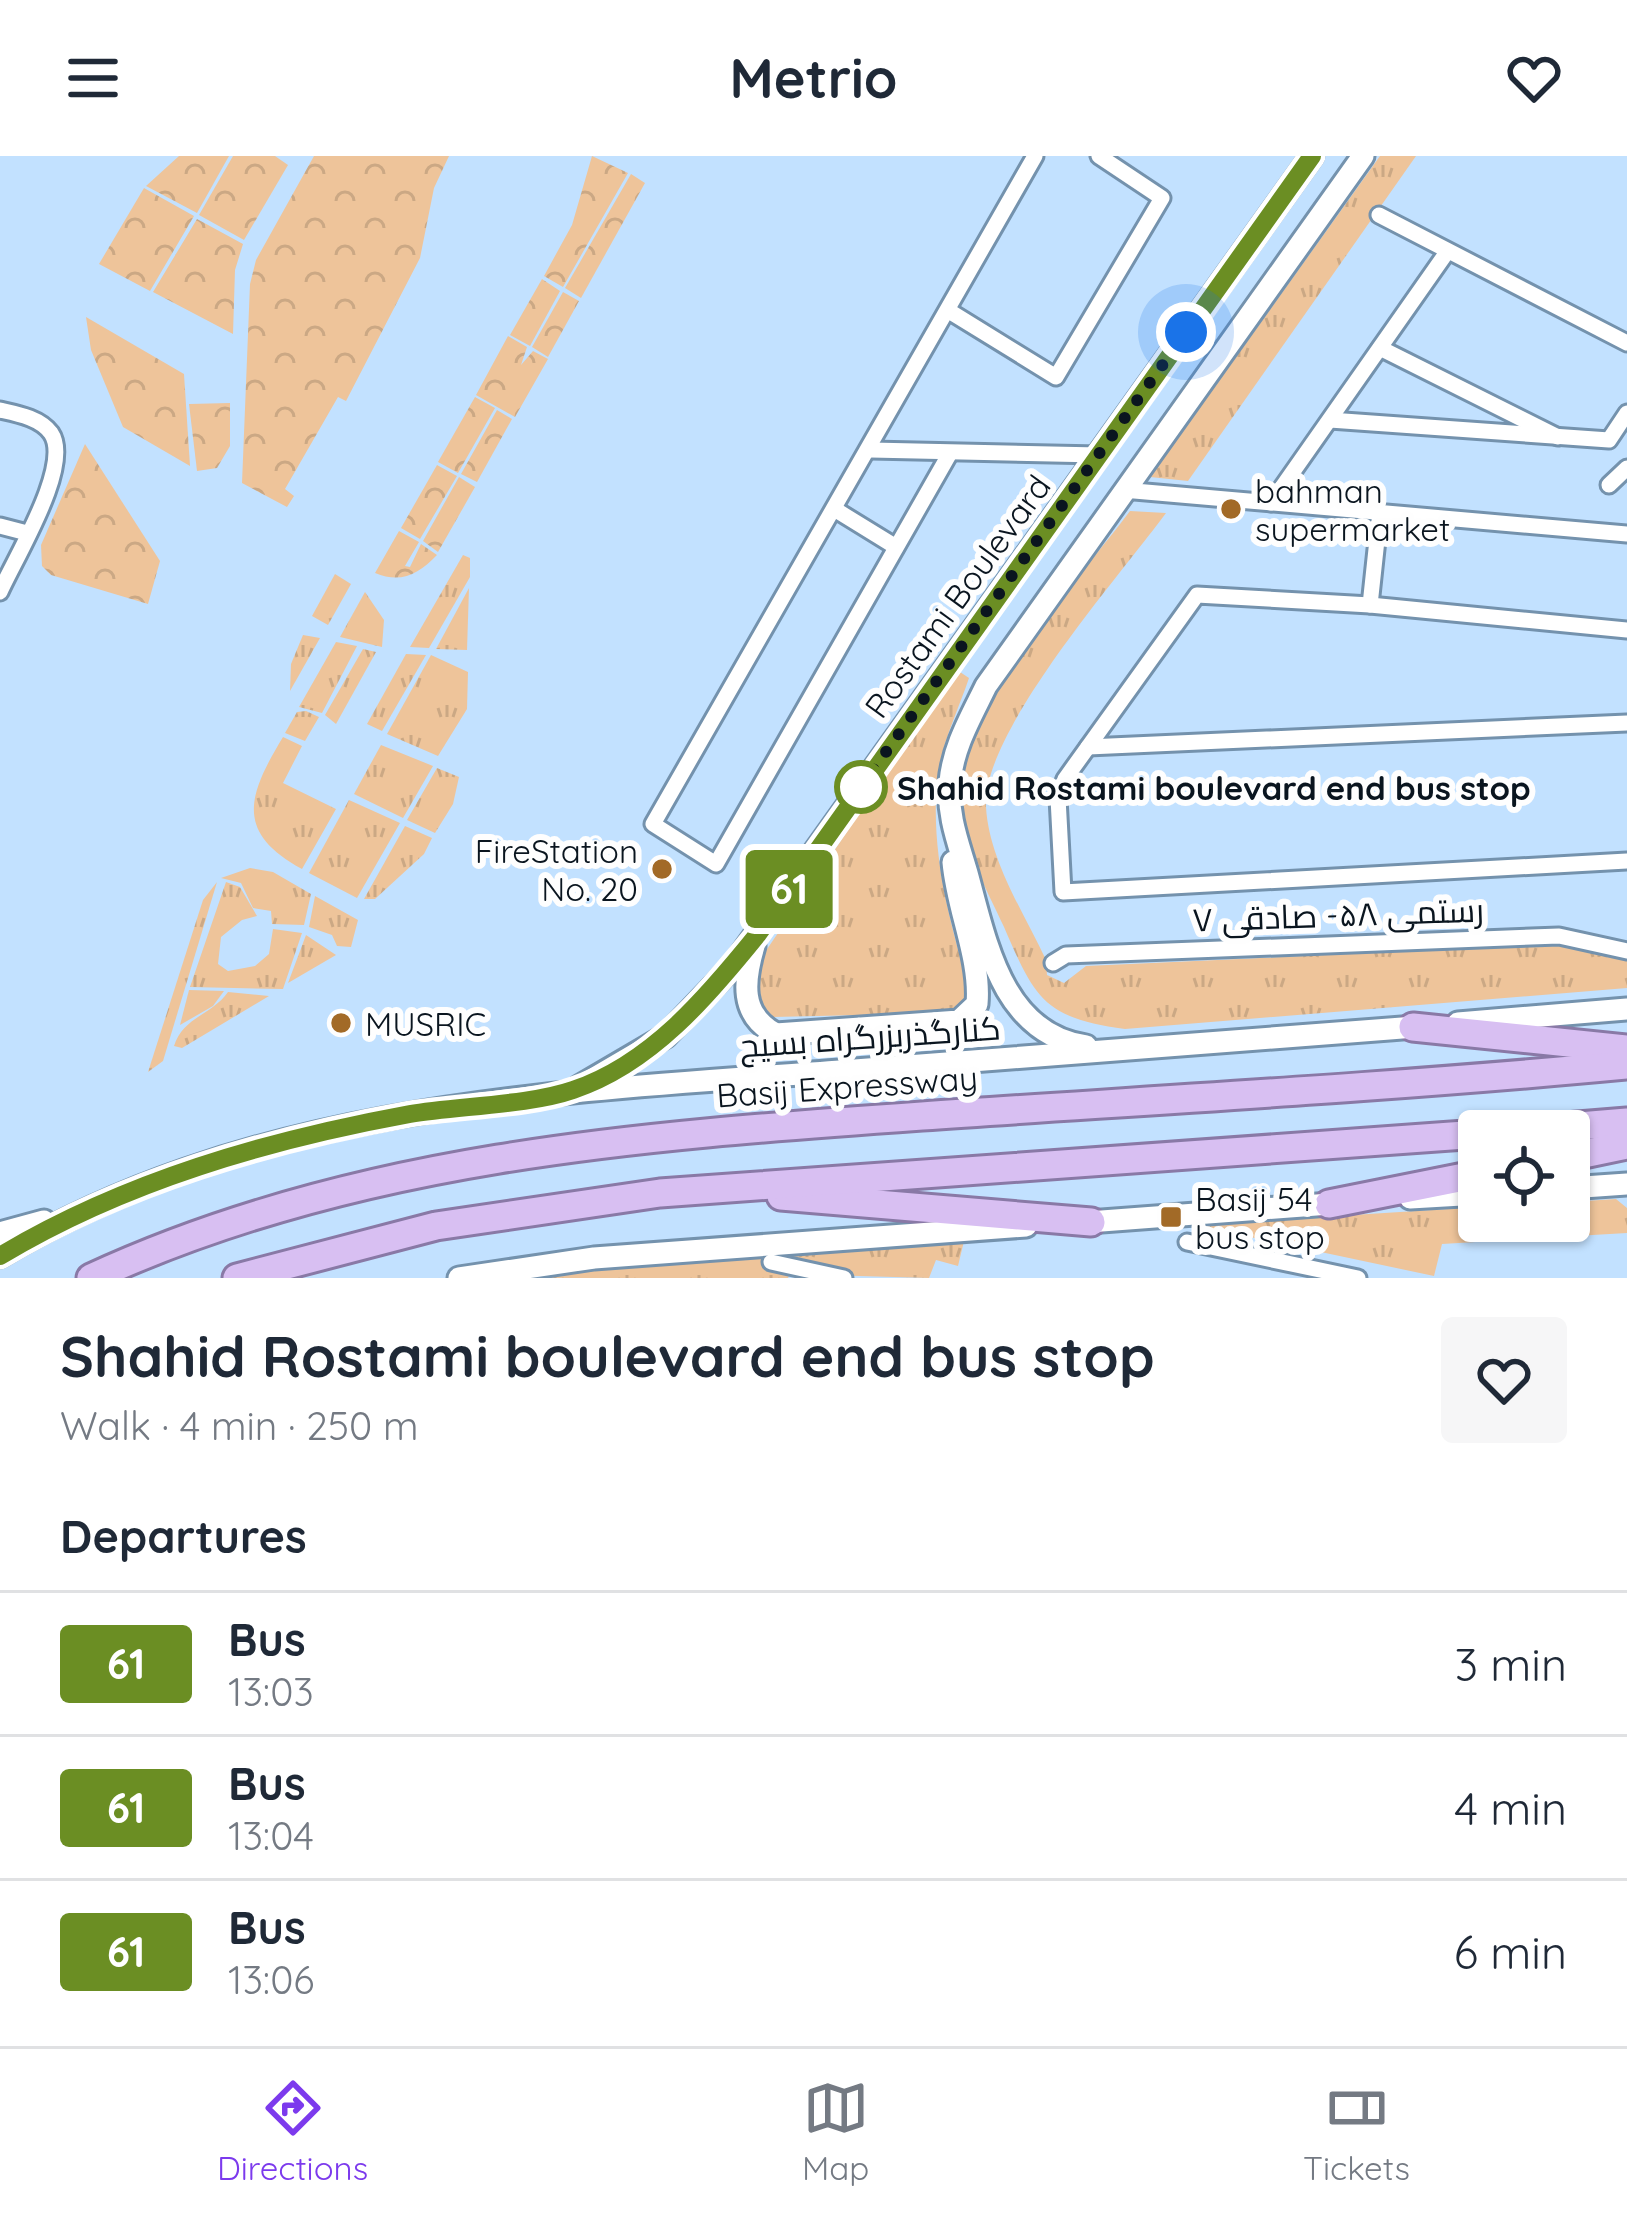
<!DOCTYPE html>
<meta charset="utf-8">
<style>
:root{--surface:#fff;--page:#f6f6f7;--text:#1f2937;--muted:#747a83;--line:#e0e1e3;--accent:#7c3aed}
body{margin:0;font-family:Quicksand,Cairo,sans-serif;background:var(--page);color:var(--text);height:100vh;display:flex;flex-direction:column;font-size:45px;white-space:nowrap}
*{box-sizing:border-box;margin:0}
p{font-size:39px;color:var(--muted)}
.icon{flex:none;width:66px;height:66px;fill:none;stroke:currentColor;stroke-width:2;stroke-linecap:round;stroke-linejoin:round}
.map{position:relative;height:1122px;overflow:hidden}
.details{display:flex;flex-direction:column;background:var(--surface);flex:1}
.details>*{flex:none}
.badge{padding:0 24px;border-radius:9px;font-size:42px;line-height:78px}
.tools{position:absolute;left:1458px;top:954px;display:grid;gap:24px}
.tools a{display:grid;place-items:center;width:132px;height:132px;border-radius:12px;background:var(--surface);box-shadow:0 3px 9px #0004;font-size:60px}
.you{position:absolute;width:60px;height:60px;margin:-30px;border:9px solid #fff;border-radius:50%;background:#1a73e8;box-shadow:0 0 0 18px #1a73e833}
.map>.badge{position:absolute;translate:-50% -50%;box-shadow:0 0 0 6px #fff}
h2{padding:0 60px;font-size:45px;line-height:108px}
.round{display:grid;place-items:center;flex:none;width:126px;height:126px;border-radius:12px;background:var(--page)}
.summary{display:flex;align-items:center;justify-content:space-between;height:204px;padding:0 60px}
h1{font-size:57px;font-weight:800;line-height:90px}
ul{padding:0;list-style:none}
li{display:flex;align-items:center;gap:36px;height:144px;padding:0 60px;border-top:3px solid var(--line)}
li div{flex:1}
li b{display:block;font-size:45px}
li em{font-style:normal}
li .badge{min-width:132px;font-weight:700;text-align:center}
header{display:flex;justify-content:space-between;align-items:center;height:156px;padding:0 60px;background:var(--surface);font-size:54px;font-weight:800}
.tabs{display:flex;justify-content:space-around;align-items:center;height:168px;border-top:3px solid var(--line);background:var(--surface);font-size:33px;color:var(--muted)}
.tabs a{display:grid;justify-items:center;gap:6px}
.tabs .on{color:var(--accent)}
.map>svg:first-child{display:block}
</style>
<header><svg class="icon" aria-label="menu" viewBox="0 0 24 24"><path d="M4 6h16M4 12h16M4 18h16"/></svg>Metrio<svg class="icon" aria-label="heart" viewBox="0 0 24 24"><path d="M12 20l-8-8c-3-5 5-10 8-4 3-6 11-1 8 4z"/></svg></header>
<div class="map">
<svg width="1627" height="1122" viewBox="0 0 1627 1122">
<defs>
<pattern id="grass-tufts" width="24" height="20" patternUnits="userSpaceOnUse" patternTransform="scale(3)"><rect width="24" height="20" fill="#eec49a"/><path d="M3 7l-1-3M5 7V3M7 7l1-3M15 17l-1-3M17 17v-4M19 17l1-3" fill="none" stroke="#cba884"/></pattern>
<pattern id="forest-crowns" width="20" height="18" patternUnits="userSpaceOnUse" patternTransform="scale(3)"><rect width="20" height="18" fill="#eec49a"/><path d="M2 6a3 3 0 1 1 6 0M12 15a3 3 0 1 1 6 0" fill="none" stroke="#cba884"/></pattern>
</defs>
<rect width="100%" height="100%" fill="#c2e1ff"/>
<g fill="url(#grass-tufts)">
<polygon points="1380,0 1416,0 1188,325 1150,321"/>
<path d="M1130,355L1166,357C1119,421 981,577 986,651C989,704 1024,757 1046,804L1047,819L1064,827L1086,810L1561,788L1627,802V832L1125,873C1044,862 1035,843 1004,771C986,732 964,693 958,651C948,567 1080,422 1130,355Z"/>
<polygon points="463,399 470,402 470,421 429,492 410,491"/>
<polygon points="335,418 351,428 328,469 312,460"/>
<polygon points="469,432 467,494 436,493"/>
<polygon points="365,436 384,464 382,491 340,481"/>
<polygon points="303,479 320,482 290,535 291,508"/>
<polygon points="336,486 357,490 322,557 299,551"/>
<polygon points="363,493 376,496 336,568 325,559"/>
<polygon points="406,498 426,499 382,575 367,568"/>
<polygon points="431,499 468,516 467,553 438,600 387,578"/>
<path d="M957,514L969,522C959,552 942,587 938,619C929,690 949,764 969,831L964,847L950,857L773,861L755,842L759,805Z"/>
<polygon points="306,555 319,561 305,585 285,577 297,556"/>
<path d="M283,581L302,590L283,627L336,653L302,713C234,676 248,639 283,581Z"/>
<polygon points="381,589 433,610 403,662 354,638"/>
<polygon points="437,612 459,621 453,648 435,677 407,664"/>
<polygon points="349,644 400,667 357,742 309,717"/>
<polygon points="405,670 432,682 424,698 375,743 364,743"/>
<polygon points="250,712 273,716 311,738 304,769 272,768 271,755 253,752 241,727 221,722"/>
<polygon points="217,726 163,905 148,916 203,744"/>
<polygon points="226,726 240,731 257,760 242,764 221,781 218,808 228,815 255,810 269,798 273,773 302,777 283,833 190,831"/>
<polygon points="315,740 358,764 351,791 337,790 332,779 309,771"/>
<polygon points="306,779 336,799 288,827"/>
<polygon points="189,834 224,835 213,850 180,869"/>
<path d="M228,836L269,840L182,892L174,890C183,861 212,859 228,836Z"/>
<polygon points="1616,1043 1627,1052 1627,1077 1442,1088 1434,1120 1193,1069 1479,1051 1479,1065 1569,1065 1569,1046"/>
<polygon points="964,1085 958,1110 936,1104 929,1122 790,1118 788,1122 486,1122"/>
</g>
<g fill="url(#forest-crowns)">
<polygon points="179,0 229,0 197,57 146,30"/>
<polygon points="233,0 275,0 288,9 244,84 199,59"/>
<polygon points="314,0 449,0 434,32 420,102 346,245 338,241 285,333 294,340 287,351 242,327 250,128 256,104"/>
<polygon points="592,0 628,17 563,131 544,120 572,69"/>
<polygon points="631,18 645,27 581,142 565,132"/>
<polygon points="144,32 194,60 150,135 99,108"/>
<polygon points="197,63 243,88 235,114 233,178 153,136"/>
<polygon points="542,123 560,135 530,190 510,179"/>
<polygon points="563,136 579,145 548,201 532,191"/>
<polygon points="86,161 184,218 190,310 123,271 91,194"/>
<polygon points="508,180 527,191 521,209 533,195 548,203 515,261 476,239"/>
<polygon points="475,241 495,252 458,317 438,306"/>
<polygon points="230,247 230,290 217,312 197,315 189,248"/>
<polygon points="497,254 512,263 477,326 461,318"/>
<polygon points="85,288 160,405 148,448 51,419 42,410 41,389"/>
<polygon points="437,309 457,320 420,383 401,372"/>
<polygon points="459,321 475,331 438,396 423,385"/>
<path d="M399,375L419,386L405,410L410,411L421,388L437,399C419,418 401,428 375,417Z"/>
</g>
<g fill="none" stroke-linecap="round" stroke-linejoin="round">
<g stroke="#7492ad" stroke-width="21">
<g id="minor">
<polyline points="1379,59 1627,187"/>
<polyline points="949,155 1056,221 1162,42 1099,0"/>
<polyline points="1380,192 1558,281"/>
<path d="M0,254C18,258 40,262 51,277C73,309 15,402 0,436"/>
<polyline points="1330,264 1609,284 1627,257"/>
<polyline points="871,294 1099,299"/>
<polyline points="950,297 716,708 653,668 1035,0"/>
<polyline points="1609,329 1627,312"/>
<polyline points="1123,334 1627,378"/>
<polyline points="1271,347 1447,96"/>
<polyline points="836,354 896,391"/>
<polyline points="0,370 27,377"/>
<polyline points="1370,449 1380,356"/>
<polyline points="1627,474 1370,449 1197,439 1065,623 1058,642 1063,736 1627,705"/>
<polyline points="1088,591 1627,567"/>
<polyline points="1053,807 1066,799 1559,780 1627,795"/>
<polyline points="1187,1086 1358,1122"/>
<polyline points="771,1106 844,1122"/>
</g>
</g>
<g stroke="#7492ad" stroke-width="27">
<g id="secondary">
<path d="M754,790C744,824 739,859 776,878L959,865L977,848C981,803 957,753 953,706"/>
<polyline points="1458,867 1627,853"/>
<path d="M1086,890C1002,878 986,786 967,717C958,686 947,659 950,626C953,591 971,561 986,530L1363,0"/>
<polyline points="579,931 666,880 733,810 1312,0"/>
<polyline points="1569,1032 1627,1028"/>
<polyline points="1410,1042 1479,1038"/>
<polyline points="1075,1067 1343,1047"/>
<polyline points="0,1077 44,1065"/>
<path d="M0,1100C256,946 565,935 855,914C1045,901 1236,885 1427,870"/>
<polyline points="459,1122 594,1102 1026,1070"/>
</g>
</g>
<g stroke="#8979a6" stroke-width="33">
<g id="trunk">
<polyline points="1413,871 1627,893"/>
<polyline points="1517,975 1627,966"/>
<polyline points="1569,1001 1627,989"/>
<polyline points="781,1040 1091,1066"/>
<polyline points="1329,1048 1479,1018"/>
<path d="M91,1122C352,1001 638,980 922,960C1157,944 1392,931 1627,909"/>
<polyline points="237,1122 436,1070 660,1037 1479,978"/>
</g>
</g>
<use href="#minor" stroke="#fff" stroke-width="15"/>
<use href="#secondary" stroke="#fff" stroke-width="21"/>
<use href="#trunk" stroke="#d8bff2" stroke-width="27"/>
</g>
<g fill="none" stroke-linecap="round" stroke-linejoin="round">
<g stroke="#fff" stroke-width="27">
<path id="line" d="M0,1100C125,1025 268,984 410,958C458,950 530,949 573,934C651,908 708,840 758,778L1312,0"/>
</g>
<use href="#line" stroke="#6b8e23" stroke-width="18"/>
<polyline stroke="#0a151f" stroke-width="12" stroke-dasharray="0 21.6" points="861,631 1186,176"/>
</g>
<g fill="#a26a27" stroke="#fefefe" stroke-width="4.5">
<circle cx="1231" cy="353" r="12"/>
<circle cx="662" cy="713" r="12"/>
<circle cx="341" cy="867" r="12"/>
<rect x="1159" y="1049" width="24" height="24" rx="6"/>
</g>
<circle fill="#fff" stroke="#6b8e23" stroke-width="6" cx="861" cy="631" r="24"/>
<g text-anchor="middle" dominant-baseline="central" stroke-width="12" stroke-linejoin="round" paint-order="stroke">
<g font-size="33" fill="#0a151f" stroke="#fefefe" text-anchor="start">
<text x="1255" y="334">bahman<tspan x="1255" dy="38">supermarket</tspan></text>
<text x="638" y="694" text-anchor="end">FireStation<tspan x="638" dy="38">No. 20</tspan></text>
<text x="365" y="867">MUSRIC</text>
<text x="1195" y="1042">Basij 54<tspan x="1195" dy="38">bus stop</tspan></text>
</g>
<g font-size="33" fill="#0a151f" stroke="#fefefe">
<text transform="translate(957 440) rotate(-54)">Rostami Boulevard</text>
<text transform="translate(1338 758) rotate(-2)">رستمی ۵۸- صادقی ۷</text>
<text transform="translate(870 880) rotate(-4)">کنارگذربزرگراه بسیج</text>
<text transform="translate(847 930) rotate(-4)">Basij Expressway</text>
</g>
<g font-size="33" font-weight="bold" fill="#0a151f" stroke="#fefefe" text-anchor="start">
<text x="897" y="631">Shahid Rostami boulevard end bus stop</text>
</g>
</g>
</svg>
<div class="tools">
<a><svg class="icon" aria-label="locate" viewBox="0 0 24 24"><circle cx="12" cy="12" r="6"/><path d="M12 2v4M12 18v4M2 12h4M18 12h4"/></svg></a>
</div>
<div class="you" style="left:1186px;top:176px"></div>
<b class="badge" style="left:789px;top:733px;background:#6b8e23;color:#fff">61</b>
</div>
<section class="details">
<div class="summary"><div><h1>Shahid Rostami boulevard end bus stop</h1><p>Walk · 4 min · 250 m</p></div><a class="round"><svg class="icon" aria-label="heart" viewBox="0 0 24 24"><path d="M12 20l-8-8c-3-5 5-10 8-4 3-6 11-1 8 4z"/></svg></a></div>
<h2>Departures</h2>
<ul>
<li><span class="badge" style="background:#6b8e23;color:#fff">61</span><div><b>Bus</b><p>13:03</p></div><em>3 min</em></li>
<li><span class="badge" style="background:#6b8e23;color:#fff">61</span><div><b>Bus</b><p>13:04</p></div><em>4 min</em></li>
<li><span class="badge" style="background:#6b8e23;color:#fff">61</span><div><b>Bus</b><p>13:06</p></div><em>6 min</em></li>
</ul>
</section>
<nav class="tabs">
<a class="on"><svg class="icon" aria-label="directions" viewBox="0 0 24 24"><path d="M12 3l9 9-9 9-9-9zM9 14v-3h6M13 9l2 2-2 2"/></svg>Directions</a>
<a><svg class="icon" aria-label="map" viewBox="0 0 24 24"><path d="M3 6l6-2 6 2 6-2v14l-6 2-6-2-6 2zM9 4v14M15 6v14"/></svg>Map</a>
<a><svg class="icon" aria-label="tickets" viewBox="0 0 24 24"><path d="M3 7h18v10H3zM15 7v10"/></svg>Tickets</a>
</nav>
